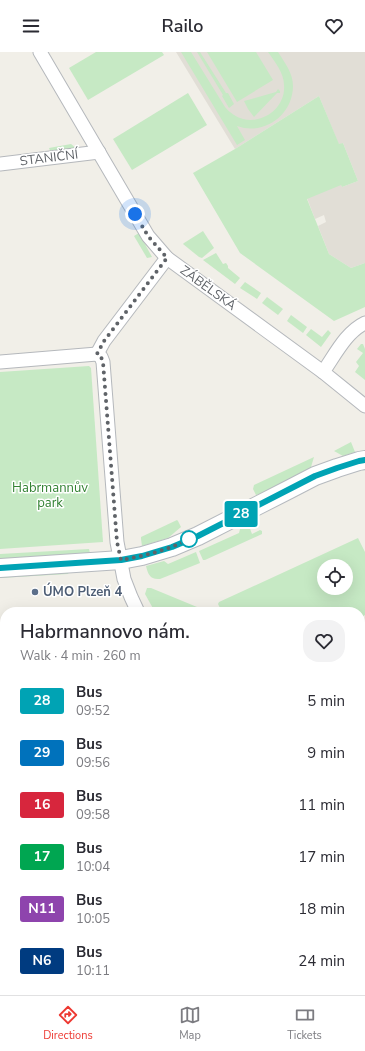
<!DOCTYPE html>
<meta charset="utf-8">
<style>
:root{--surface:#fff;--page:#f2f2f3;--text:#2b2b33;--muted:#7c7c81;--line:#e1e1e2;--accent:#ed3932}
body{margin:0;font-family:"Nunito Sans",sans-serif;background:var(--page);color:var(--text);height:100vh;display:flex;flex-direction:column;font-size:15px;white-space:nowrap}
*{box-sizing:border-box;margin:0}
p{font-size:13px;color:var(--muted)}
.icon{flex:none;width:22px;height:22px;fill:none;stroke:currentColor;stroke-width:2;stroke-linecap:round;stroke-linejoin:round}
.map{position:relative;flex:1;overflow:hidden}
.drawer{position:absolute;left:0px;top:555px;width:365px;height:388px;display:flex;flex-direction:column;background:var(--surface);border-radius:16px 16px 0 0;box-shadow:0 4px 16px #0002}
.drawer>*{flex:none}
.badge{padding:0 8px;border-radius:3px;font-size:14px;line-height:26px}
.tools{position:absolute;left:317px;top:507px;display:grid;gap:8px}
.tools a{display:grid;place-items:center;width:36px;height:36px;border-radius:50%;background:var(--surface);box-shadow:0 4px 16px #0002;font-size:20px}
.you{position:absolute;width:20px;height:20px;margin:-10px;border:3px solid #fff;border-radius:50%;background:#1a73e8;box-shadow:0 0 0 6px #1a73e833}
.map>.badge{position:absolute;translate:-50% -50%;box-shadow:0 0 0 2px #fff}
.round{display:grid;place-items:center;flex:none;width:42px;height:42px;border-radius:16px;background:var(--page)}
.summary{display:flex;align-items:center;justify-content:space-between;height:68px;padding:0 20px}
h1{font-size:19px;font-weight:600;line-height:30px}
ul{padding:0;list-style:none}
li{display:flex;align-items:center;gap:12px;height:52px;padding:0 20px}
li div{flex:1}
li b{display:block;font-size:15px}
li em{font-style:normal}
li .badge{min-width:44px;font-weight:700;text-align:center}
header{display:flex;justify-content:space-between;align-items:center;height:52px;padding:0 20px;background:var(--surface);font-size:18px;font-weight:600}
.menu{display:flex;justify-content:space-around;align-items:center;height:56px;border-top:1px solid var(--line);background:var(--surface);font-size:11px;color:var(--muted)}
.menu a{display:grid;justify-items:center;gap:2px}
.menu .selected{color:var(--accent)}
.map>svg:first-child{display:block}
</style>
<header><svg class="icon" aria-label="menu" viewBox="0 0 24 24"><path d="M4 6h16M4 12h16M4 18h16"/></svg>Railo<svg class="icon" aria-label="heart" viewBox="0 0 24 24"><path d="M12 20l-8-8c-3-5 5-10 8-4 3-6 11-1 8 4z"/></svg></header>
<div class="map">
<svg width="365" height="943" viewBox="0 0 365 943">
<rect width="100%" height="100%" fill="#f1efe8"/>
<polygon fill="#e0deda" points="365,707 365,859 360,849 360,709"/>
<polygon fill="#e1ded6" points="176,0 365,0 365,211 351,216 329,202 318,174 326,170 324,163 315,167 307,146 341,132 342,135 358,129 343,91 339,93 319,44 235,97"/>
<g fill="#c6e9c4" fill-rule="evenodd">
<polygon points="96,0 162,0 164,3 88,48 69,16"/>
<path d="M181,0H191L225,55C230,61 236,65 243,67C264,72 286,55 284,33C284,21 275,10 268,0H278C285,11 293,21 293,34C293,63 264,84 237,74L245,88L237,93Z"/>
<polygon points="197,0 200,0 226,41 228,41 234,52 229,56 222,44 223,43"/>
<polygon points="207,0 256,0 273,28 237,50"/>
<polygon points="278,37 280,39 280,41 277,41 254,65 248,57 244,49 276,40"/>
<polygon points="188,41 207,73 132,118 113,87"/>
<polygon points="319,44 339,92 343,91 358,129 342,135 341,133 307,147 329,202 351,216 365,211 365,255 334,269 240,201 193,121 235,97"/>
<polygon points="71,92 76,96 71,98 51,101 49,96"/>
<polygon points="203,179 214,196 202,206 199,205 183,192 184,191"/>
<polygon points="139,181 152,205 147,206 134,184"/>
<polygon points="216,201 223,212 226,211 228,214 228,216 240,226 235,232 203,208"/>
<polygon points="245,230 261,241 257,247 240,236"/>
<polygon points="267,245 283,257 278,263 262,251"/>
<polygon points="291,263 307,275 303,281 287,269"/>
<polygon points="311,277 322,285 328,278 331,281 321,295 306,283"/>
<polygon points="361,292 363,292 365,297 365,328 355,320 359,314 356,310 363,301 357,297"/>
<polygon points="89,314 91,316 103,490 0,497 0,320"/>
<polygon points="351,390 355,400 343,404 334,399"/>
<polygon points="314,405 311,415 272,439 256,443 253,437 254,433"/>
<polygon points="177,468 178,469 181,475 168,486 142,494 141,487 141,485"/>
<polygon points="249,474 252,482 260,478 262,479 262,482 205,508 203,508 199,499 239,481 240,477"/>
<path d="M358,486L365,500V563L360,566V560H222L218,552L219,550ZM324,514H346V536H324Z"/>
<polygon points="89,497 90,501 0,509 0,502"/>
<path d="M196,500L200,511L160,527C150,528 148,522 146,514L164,509L168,512Z"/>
<polygon points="69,520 68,522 0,526 0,523"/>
<polygon points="147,536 151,536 197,555 186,560 155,560 145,542"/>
</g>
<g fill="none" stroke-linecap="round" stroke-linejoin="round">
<g stroke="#b5b8bc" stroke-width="15">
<g id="street">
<polyline points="40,0 148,184 167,206 323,320 365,354"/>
<polyline points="0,112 99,100"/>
<polyline points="97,302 101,305 103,310 117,490 124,527 131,545 138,560"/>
<polyline points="97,302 104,289 167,206"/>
<polyline points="0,310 97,302"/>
<path d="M323,320C335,303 346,280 365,271"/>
<polyline points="360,637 365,634"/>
<polyline points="0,732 5,732"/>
<polyline points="0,916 2,943"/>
<polyline points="355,938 363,943"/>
<polyline points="273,943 275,938"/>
</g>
</g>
<g stroke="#b6babf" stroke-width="20">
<polyline id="secondary" points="0,516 121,508 142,504 172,495 198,484 288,438 315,424 337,416 359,409 365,408"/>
</g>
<use href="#street" stroke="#fff" stroke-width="13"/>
<use href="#secondary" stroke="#fff" stroke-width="18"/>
</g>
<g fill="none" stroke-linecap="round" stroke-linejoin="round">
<g stroke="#fff" stroke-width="9">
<polyline id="line" points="0,516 121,508 142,504 172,495 198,484 315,424 337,416 359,409 365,408"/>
</g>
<use href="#line" stroke="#00a3b4" stroke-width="6"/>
<path stroke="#5f6368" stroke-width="4" stroke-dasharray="0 7.2" d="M135,162L148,184L167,206L104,289L97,302L101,305L103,310L117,490L121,508C144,504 168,498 189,487"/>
</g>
<circle fill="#fff" stroke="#00a3b4" stroke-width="2" cx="189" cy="487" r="8"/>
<circle fill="#5c6f8a" stroke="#fff" stroke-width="1.5" cx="35" cy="540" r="4"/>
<g text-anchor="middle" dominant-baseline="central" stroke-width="3" stroke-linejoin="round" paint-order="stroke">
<g font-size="13" fill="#5f6368" stroke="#fff">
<text transform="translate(49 106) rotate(-7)">STANIČNÍ</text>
<text transform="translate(208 236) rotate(36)">ZÁBĚLSKÁ</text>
</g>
<g font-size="13" fill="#338233" stroke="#fff">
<text x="50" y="436">Habrmannův<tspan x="50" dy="15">park</tspan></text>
</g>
<g font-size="13" font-weight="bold" fill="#4e5e75" stroke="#fff" text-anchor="start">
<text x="43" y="540">ÚMO Plzeň 4</text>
</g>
</g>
</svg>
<div class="tools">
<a><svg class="icon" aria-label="locate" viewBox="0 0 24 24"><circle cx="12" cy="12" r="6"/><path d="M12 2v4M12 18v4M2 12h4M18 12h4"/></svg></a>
</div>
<div class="you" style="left:135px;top:162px"></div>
<b class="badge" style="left:241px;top:462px;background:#00a3b4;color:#fff">28</b>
<section class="drawer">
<div class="summary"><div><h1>Habrmannovo nám.</h1><p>Walk · 4 min · 260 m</p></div><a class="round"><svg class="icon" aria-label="heart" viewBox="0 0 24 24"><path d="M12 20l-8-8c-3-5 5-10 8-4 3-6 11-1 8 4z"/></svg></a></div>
<ul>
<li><span class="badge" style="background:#00a3b4;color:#fff">28</span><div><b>Bus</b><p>09:52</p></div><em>5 min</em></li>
<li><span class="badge" style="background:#0072bc;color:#fff">29</span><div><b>Bus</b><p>09:56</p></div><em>9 min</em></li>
<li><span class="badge" style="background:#d7263d;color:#fff">16</span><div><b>Bus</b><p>09:58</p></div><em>11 min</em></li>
<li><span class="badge" style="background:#00a651;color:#fff">17</span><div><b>Bus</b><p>10:04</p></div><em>17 min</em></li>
<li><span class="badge" style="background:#8e44ad;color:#fff">N11</span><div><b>Bus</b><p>10:05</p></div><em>18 min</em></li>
<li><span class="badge" style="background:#003b80;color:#fff">N6</span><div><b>Bus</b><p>10:11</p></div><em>24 min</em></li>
</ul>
</section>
</div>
<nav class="menu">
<a class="selected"><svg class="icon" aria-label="directions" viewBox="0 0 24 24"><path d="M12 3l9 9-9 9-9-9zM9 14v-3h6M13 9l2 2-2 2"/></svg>Directions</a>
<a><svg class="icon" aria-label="map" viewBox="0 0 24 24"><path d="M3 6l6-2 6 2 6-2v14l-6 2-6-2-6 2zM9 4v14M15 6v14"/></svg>Map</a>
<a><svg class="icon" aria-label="tickets" viewBox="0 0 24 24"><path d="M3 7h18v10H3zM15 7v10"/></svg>Tickets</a>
</nav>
